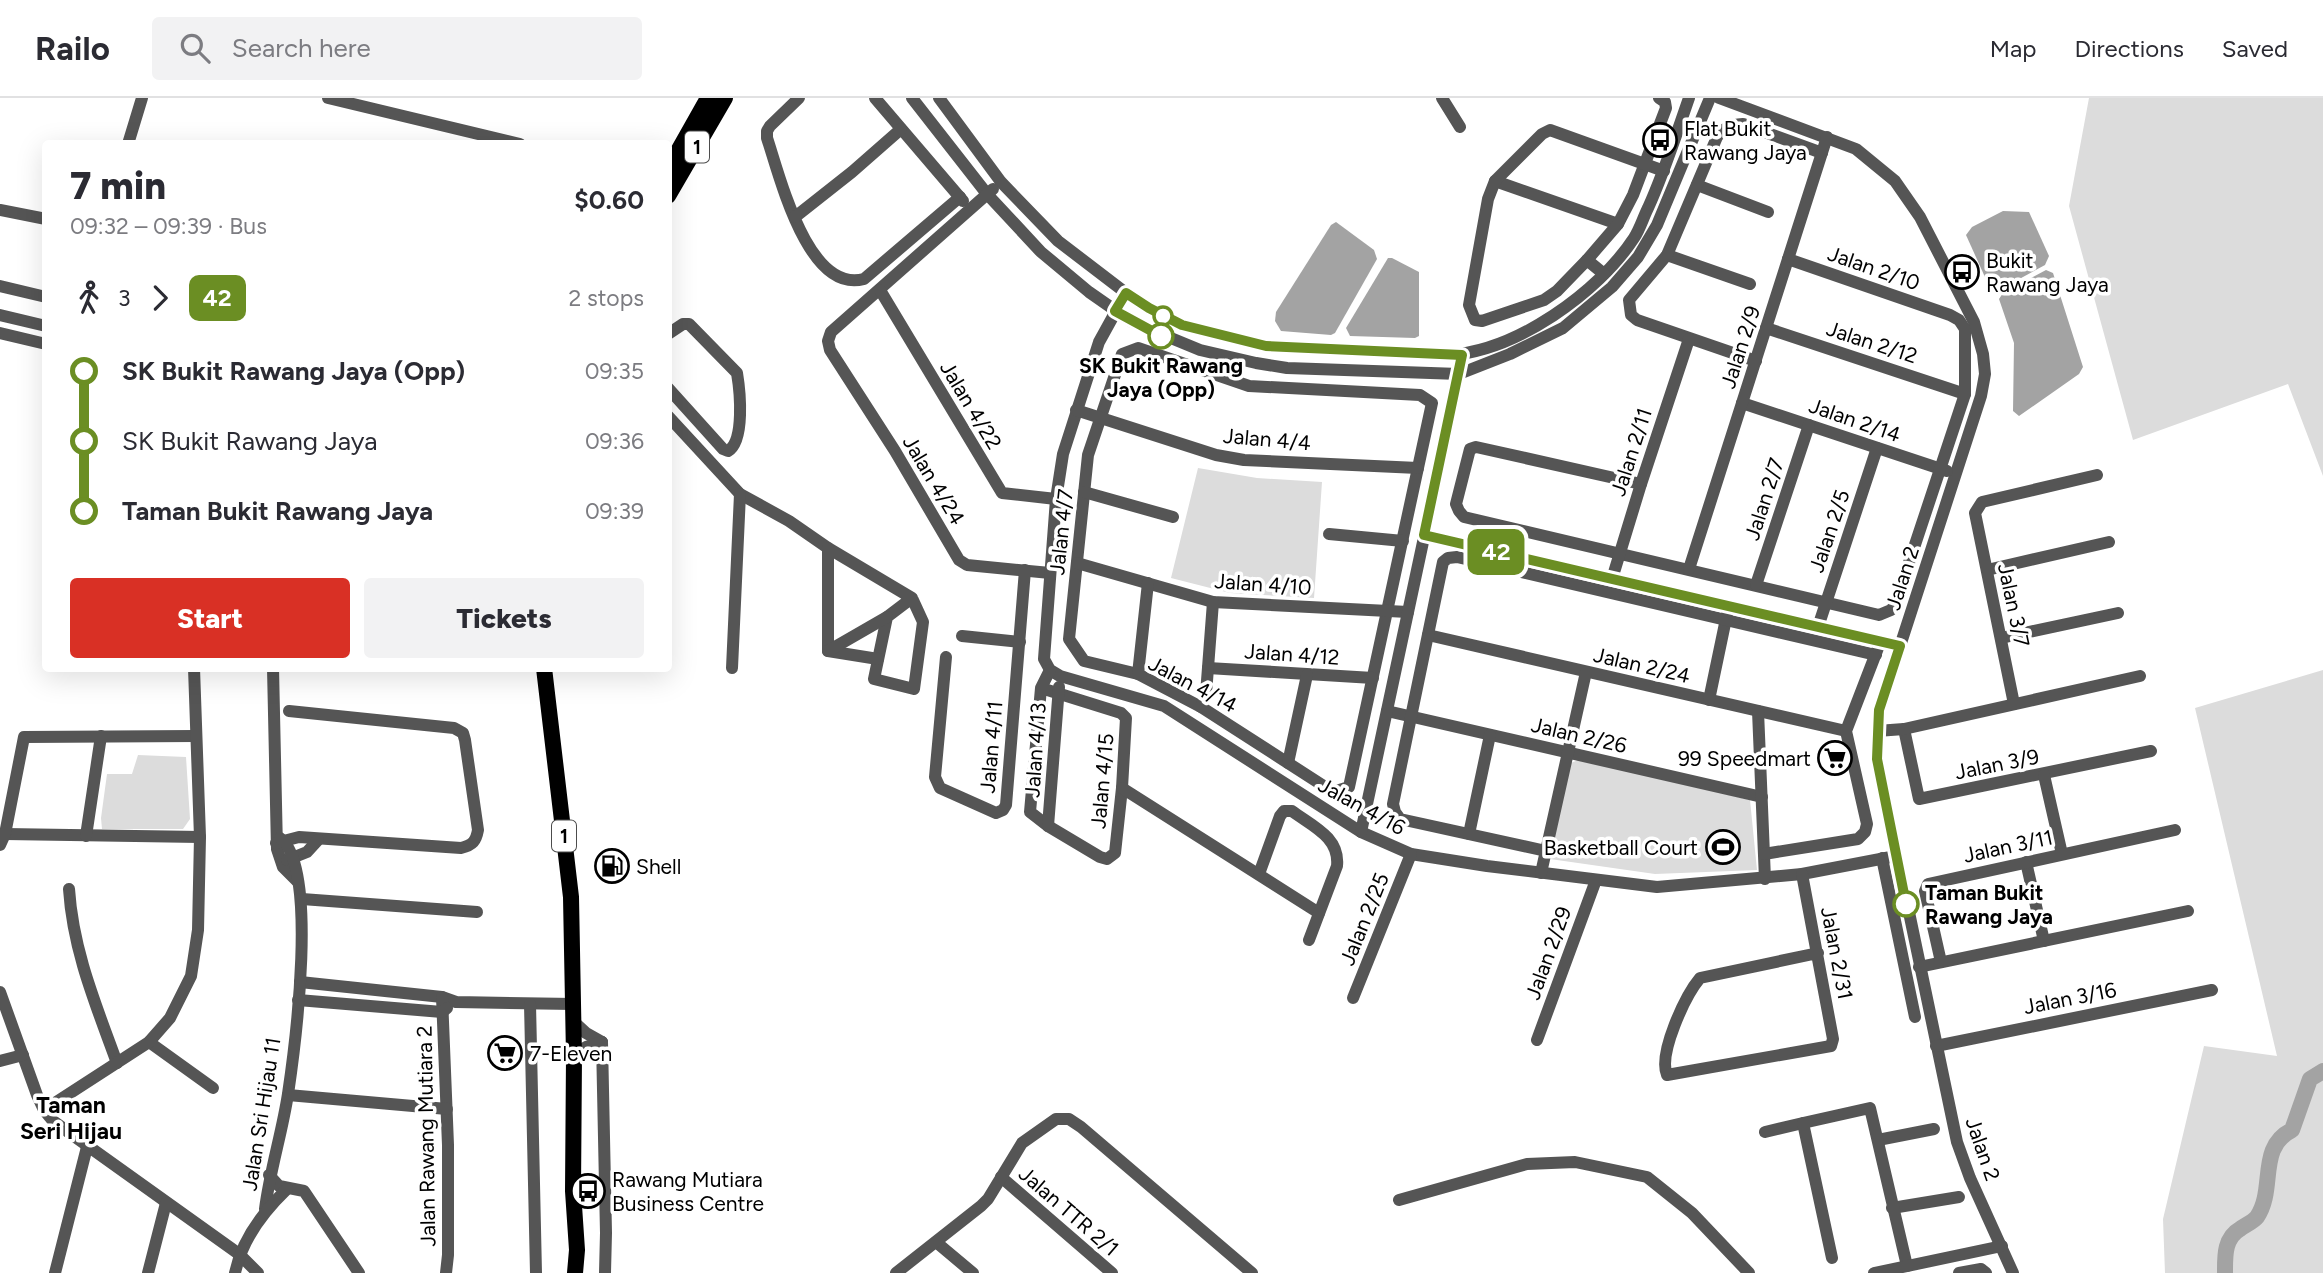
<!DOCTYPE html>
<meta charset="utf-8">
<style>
:root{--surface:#fff;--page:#f2f2f3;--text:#2b2b33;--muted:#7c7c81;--line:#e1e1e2;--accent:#d93025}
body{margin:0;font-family:Figtree,sans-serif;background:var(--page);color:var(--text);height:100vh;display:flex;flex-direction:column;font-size:26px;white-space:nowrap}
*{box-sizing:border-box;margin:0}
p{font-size:23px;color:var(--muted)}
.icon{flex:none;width:38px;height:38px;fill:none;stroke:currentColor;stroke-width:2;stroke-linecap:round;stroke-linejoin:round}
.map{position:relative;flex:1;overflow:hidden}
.details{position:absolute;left:42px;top:42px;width:630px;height:532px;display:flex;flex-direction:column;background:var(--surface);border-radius:7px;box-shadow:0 7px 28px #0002}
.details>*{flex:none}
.badge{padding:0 14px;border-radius:10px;font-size:24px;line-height:46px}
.map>.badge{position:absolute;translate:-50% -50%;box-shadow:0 0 0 4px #fff}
.legs{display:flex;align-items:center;gap:10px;height:77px;padding:0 28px;font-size:23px}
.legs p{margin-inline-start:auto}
.head{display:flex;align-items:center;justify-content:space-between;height:119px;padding:0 28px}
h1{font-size:38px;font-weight:800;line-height:52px}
.action{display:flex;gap:14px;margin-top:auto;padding:14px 28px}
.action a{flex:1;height:80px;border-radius:7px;background:var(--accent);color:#fff;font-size:28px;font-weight:800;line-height:80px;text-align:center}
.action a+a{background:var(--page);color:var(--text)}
ul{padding:0 28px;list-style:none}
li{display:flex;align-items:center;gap:24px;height:70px;font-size:26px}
li i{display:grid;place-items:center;width:10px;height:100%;margin:0 9px;background:currentColor}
li i::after{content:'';width:18px;height:18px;margin:-9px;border:5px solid;border-radius:50%;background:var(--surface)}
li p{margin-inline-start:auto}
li:first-child i{background:linear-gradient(#0000 50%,currentColor 0)}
li:last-child i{background:linear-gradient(currentColor 50%,#0000 0)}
header{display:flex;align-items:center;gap:42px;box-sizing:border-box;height:98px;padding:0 35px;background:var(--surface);border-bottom:2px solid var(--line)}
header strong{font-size:33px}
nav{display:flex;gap:38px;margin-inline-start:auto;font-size:24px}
.search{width:490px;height:63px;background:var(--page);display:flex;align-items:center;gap:18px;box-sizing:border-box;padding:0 24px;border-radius:7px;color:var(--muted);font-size:26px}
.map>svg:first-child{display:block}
</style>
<header>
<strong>Railo</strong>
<div class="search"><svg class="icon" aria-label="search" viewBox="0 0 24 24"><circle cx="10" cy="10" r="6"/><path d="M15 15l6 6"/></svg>Search here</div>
<nav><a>Map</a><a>Directions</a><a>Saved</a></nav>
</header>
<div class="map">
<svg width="2323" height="1175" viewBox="0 0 2323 1175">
<rect width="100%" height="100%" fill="#fff"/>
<g fill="#dcdcdc">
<polygon points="2089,0 2323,0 2323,378 2288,286 2133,342 2069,108"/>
<polygon points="1198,370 1257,380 1322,384 1314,500 1230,495 1171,480"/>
<polygon points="2323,572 2323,1175 2165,1175 2163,1121 2204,948 2277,958 2195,610"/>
<polygon points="138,657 186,659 190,721 183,731 102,731 101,720 107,676 132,676"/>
<polygon points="1581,661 1750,702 1757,772 1655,776 1550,761 1568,666"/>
</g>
<g fill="#a3a3a3">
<polygon points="2003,113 2029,114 2049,158 2045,167 2001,191 1989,188 1966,137 1972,129"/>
<polygon points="1336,124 1374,152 1377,161 1335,235 1331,237 1281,233 1275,223 1276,214 1331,127"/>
<polygon points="1388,160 1392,160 1419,174 1419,238 1415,240 1350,238 1346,230"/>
<polygon points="2046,172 2053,175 2083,269 2079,276 2019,318 2013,313 2014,245 1999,201 2003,195"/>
</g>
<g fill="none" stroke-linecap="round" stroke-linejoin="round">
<path stroke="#a3a3a3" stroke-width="16" d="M2225,1175C2225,1159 2224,1140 2240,1131C2245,1127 2253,1124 2257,1119C2276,1091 2257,1049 2292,1032L2310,981L2323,973"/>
<g stroke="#555" stroke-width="12">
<polyline points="328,0 520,46"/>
<path d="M799,0L770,28L767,33V40C780,79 808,196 864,181L960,99"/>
<polyline points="875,0 963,103"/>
<polyline points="912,0 987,96 1041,154 1089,194 1132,224 1200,252 1256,265 1287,270 1459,276 1510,256 1563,230 1612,189 1638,159 1657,127 1710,0"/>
<path d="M939,0L1001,84L1058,143L1126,195L1163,218L1182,227L1266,248L1449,257C1516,253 1598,195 1634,140C1640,131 1643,120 1648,110C1664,75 1676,37 1689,0"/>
<polyline points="1442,0 1460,29"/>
<polyline points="1719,0 1856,51 1895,83 1920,119 1974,224 1983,256 1985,276 1981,298 1879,613 1877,661 1957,1044 1970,1080 2013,1175"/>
<polyline points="128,46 142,0"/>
<polyline points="1495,83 1618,126"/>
<polyline points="1697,87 1768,114"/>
<polyline points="993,91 831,234 828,243 830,252 895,353 959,462 967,467 1050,475"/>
<polyline points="0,112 46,121"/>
<polyline points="795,119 852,74 901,31"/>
<polyline points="1667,157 1750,186"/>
<polyline points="1587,162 1618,126 1633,97 1666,10 1665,4 1659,0"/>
<polyline points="1604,176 1587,162 1557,193 1544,202 1482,223 1475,222 1469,207 1488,101 1495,83 1542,36 1550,32 1664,73"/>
<polyline points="0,188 46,199"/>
<polyline points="880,192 1002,395 1056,401"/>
<polyline points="1126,195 1099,244 1063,356 1056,401 1044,561 1050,572 1060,578 1164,608 1361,734 1411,756 1487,768 1657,789 1802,776 1896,758"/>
<polyline points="0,217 46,228"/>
<polyline points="1766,230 1965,296"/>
<polyline points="0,235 46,246"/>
<path d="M668,236L683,226H689L737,275C740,293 745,343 728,353L723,351L668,290"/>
<polygon points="1138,250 1249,288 1420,297 1432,305 1349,689 1333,694 1201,609 1138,576 1084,563 1069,541 1088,357 1122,256"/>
<path d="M1756,263L1637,222L1631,217L1629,202L1667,157L1717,39C1724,29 1731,27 1743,26L1822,55"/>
<polyline points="1742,305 1947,373"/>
<polyline points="1076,312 1216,357 1244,362 1418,370"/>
<polyline points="668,318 740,396 789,423 828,450 912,500 923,524 914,591 874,581 887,519 912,500"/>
<polyline points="1641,386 1476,349 1470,351 1456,406 1459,413 1464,419 1879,517 1891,512 1895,507 1965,296 1965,231 1959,222 1950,217 1788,161"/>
<polyline points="1084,394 1173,419"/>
<polyline points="1329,436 1403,443"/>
<polyline points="1424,437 1900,548"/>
<polyline points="828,450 828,553 878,561"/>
<polyline points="1077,465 1213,504 1408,514"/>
<polyline points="1689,471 1827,39"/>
<polyline points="1987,472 2109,444"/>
<polyline points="1612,481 1641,386 1689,241"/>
<polyline points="1756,487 1809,327"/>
<polyline points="1818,529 1877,350"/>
<polyline points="1428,537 1846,633"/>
<polyline points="962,538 1020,544"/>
<polyline points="2001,540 2118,515"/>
<polyline points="828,553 887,519"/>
<polyline points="946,559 935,679 940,690 996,715 1003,712 1006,707 1025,472"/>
<polyline points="273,570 277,751 283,769 297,783"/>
<polyline points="732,570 740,396"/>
<polyline points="1208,570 1373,580"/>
<polyline points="1138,576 1148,485"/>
<polyline points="1041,590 1121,615 1126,620 1122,690 1115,755 1107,761 1100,759 1048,728 1030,714 1041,590 1050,572"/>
<polyline points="1709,602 1727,516"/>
<polyline points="2014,606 1975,415 1982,404 2097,377"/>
<polyline points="1201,609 1206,596 1213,504"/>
<polyline points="1387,613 1762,699"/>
<polyline points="1758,613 1765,781"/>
<polyline points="1904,631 1919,701 2151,653"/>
<polyline points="1877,633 1904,631 2140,578"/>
<polyline points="1288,665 1307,577"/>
<polyline points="2044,677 2062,756"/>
<polyline points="1122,690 1319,815"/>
<polyline points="1048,728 1059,589"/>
<polyline points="1361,734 1460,271"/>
<polyline points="5,736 200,739"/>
<polyline points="1469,736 1490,637"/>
<polyline points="86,738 101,638"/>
<path d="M276,745L299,739L461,750C473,747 476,743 478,732L465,642L463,635L454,630L289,613"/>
<polyline points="0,747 5,736 24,639 196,638"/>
<polyline points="1546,753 1400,721 1395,714 1393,706 1443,464 1448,460 1457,459 1876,557"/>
<polyline points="1764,756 1858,741 1865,734 1867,726 1846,633 1878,550"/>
<polyline points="1882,760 1915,919"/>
<polyline points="287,762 307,754 318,742"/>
<polyline points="2026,764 2044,843"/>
<polyline points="1541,775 1586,574"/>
<path d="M1259,776L1280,718L1284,713H1292C1312,728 1340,739 1337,768L1309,842"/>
<path d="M1802,776L1833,941L1831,948L1667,977C1658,956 1685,898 1700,880L1818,855"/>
<path d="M69,791C73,853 96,907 117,965"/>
<polyline points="302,801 477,814"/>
<polyline points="1941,864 1925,793 1928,786 2175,732"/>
<polyline points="1919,869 2188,813"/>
<polyline points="300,884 442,899 456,904 574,906"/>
<polyline points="0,894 37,997 44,1012 53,1023 239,1156 258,1175"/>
<polyline points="442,899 448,1047 448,1157 446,1175"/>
<polyline points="1353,900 1411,756"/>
<polyline points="298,902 442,914 447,910"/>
<polyline points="530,906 536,1175"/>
<polyline points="574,924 586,935 602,944"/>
<polyline points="1537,942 1596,782"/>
<polyline points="149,944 213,990"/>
<polyline points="602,944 606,1135 605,1175"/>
<polyline points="1936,948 2212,892"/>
<polyline points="574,958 586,949 602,944"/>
<polyline points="0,963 23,957"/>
<polyline points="288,997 447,1011"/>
<polyline points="44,1012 149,944 170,920 191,878 198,832 200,739 194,570"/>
<polyline points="1765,1034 1803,1025"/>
<polyline points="1878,1042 1934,1031"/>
<polyline points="269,1077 279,1088 304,1093 359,1175"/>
<polyline points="1001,1079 1112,1175"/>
<polyline points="1399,1102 1527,1066 1575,1064 1647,1079 1692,1115 1749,1175"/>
<polyline points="1892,1110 1959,1099"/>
<path d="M265,1111C270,1072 282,1035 288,996C295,949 319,768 280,740"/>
<polyline points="936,1144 973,1175"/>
<polyline points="1832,1160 1803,1025 1870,1010 1907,1168"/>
<polyline points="55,1175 87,1049"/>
<polyline points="148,1175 166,1105"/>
<path d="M235,1175C242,1141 263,1114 287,1091"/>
<polyline points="896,1175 981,1108 988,1101 1022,1045 1056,1021 1069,1021 1081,1029 1252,1175"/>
<polyline points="1874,1175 2002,1148"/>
<polyline points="1959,1175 1981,1171 1986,1175"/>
</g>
<g stroke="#000" stroke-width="16">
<polyline points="668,71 708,0"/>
<polyline points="668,98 725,0"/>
<polyline points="544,570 571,799 574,958 573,1093 577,1152 575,1175"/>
</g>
</g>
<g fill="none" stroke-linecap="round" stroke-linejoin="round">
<g stroke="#fff" stroke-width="16">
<polyline id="line-1" points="1161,238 1115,213 1126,195 1149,210 1182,227 1266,248 1462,257 1424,437 1900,548 1879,612 1877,661 1906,806"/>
</g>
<use href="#line-1" stroke="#6b8e23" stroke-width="10"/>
</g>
<defs>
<g id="bus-ring" transform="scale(1.75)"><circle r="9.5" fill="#fff" stroke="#000" stroke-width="1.5"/><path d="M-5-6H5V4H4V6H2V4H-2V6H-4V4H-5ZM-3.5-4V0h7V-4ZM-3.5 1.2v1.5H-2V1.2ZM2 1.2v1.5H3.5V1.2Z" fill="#000"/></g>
<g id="supermarket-ring" transform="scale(1.75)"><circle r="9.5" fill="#fff" stroke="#000" stroke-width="1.5"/><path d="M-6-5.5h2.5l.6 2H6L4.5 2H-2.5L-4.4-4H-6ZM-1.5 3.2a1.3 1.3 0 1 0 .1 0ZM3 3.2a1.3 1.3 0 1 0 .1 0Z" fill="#000"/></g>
<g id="stadium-ring" transform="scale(1.75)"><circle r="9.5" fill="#fff" stroke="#000" stroke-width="1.5"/><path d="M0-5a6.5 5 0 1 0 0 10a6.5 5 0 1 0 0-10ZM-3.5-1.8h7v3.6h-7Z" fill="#000"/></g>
<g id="fuel-ring" transform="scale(1.75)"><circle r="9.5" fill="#fff" stroke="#000" stroke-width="1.5"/><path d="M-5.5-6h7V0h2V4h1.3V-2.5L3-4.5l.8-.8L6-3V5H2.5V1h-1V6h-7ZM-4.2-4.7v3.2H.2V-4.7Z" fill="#000"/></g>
</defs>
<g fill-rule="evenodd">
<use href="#bus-ring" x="1660" y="42"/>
<use href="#bus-ring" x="1962" y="174"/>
<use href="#supermarket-ring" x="1835" y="660"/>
<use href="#stadium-ring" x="1723" y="749"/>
<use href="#fuel-ring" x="612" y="768"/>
<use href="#supermarket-ring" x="505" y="955"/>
<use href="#bus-ring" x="588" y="1093"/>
</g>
<g fill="#fff" stroke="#6b8e23" stroke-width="3.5">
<circle cx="1163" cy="218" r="9"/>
<circle cx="1161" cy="238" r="12"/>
<circle cx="1906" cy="806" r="12"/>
</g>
<g text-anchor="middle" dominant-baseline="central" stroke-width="7" stroke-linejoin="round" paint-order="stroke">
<g fill="#fff" stroke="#4c4c4c" stroke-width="2">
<rect x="685" y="33.5" width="24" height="31" rx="5"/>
<rect x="552" y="722.5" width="24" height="31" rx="5"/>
</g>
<g font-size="19" font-weight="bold" fill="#000">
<text x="697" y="49">1</text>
<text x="564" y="738">1</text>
</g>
<g font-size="21" fill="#000" stroke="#fff" text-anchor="start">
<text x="1684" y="30">Flat Bukit<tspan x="1684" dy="24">Rawang Jaya</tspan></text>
<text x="1986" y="162">Bukit<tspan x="1986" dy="24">Rawang Jaya</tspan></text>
<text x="1811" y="660" text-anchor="end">99 Speedmart</text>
<text x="1698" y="749" text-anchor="end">Basketball Court</text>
<text x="636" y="768">Shell</text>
<text x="530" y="955">7-Eleven</text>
<text x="612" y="1081">Rawang Mutiara<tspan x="612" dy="24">Business Centre</tspan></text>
</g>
<g font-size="21" fill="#000" stroke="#fff">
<text transform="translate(1874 170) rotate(19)">Jalan 2/10</text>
<text transform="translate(1872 244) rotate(18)">Jalan 2/12</text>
<text transform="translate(1740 249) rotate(-72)">Jalan 2/9</text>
<text transform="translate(971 307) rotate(59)">Jalan 4/22</text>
<text transform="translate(1855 322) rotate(19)">Jalan 2/14</text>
<text transform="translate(1267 341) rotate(5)">Jalan 4/4</text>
<text transform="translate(1631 354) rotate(-72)">Jalan 2/11</text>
<text transform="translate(934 382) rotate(59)">Jalan 4/24</text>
<text transform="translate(1764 401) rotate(-72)">Jalan 2/7</text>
<text transform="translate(1829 433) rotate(-71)">Jalan 2/5</text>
<text transform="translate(1061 434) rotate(-84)">Jalan 4/7</text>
<text transform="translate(1902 480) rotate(-72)">Jalan 2</text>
<text transform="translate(1263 486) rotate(4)">Jalan 4/10</text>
<text transform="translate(2014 507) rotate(78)">Jalan 3/7</text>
<text transform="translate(1292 556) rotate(4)">Jalan 4/12</text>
<text transform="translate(1642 567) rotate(13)">Jalan 2/24</text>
<text transform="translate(1193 586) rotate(28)">Jalan 4/14</text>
<text transform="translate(1579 637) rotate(13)">Jalan 2/26</text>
<text transform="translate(991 649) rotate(-85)">Jalan 4/11</text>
<text transform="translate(1035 652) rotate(-86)">Jalan 4/13</text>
<text transform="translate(1997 666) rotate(-11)">Jalan 3/9</text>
<text transform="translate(1102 683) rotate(-85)">Jalan 4/15</text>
<text transform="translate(1362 708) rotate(29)">Jalan 4/16</text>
<text transform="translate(2008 748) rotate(-12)">Jalan 3/11</text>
<text transform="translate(1364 821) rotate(-68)">Jalan 2/25</text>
<text transform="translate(1548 855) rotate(-70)">Jalan 2/29</text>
<text transform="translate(1837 855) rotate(79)">Jalan 2/31</text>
<text transform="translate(2070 900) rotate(-11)">Jalan 3/16</text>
<text transform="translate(261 1016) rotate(-81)">Jalan Sri Hijau 11</text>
<text transform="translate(426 1038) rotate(-91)">Jalan Rawang Mutiara 2</text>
<text transform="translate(1983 1051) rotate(71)">Jalan 2</text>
<text transform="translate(1069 1113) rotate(41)">Jalan TTR 2/1</text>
</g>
<g font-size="21" font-weight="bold" fill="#000" stroke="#fff">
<text x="1161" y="267">SK Bukit Rawang<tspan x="1161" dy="24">Jaya (Opp)</tspan></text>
<text x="1925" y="794" text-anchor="start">Taman Bukit<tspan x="1925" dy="24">Rawang Jaya</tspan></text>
</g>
<g font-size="23" font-weight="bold" fill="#000" stroke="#fff">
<text x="71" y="1007">Taman<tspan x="71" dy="26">Seri Hijau</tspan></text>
</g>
</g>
</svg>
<b class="badge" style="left:1496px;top:454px;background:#6b8e23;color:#fff">42</b>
<section class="details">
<div class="head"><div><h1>7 min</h1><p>09:32 – 09:39 · Bus</p></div><b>$0.60</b></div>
<div class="legs"><svg class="icon" aria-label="walk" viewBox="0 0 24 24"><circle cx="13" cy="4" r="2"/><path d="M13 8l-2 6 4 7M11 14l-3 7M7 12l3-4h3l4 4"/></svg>3<svg class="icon" aria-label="forward" viewBox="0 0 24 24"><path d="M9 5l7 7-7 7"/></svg><b class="badge" style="background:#6b8e23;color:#fff">42</b><p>2 stops</p></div>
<ul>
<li><i style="color:#6b8e23"></i><b>SK Bukit Rawang Jaya (Opp)</b><p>09:35</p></li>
<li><i style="color:#6b8e23"></i><span>SK Bukit Rawang Jaya</span><p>09:36</p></li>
<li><i style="color:#6b8e23"></i><b>Taman Bukit Rawang Jaya</b><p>09:39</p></li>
</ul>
<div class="action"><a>Start</a><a>Tickets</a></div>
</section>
</div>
